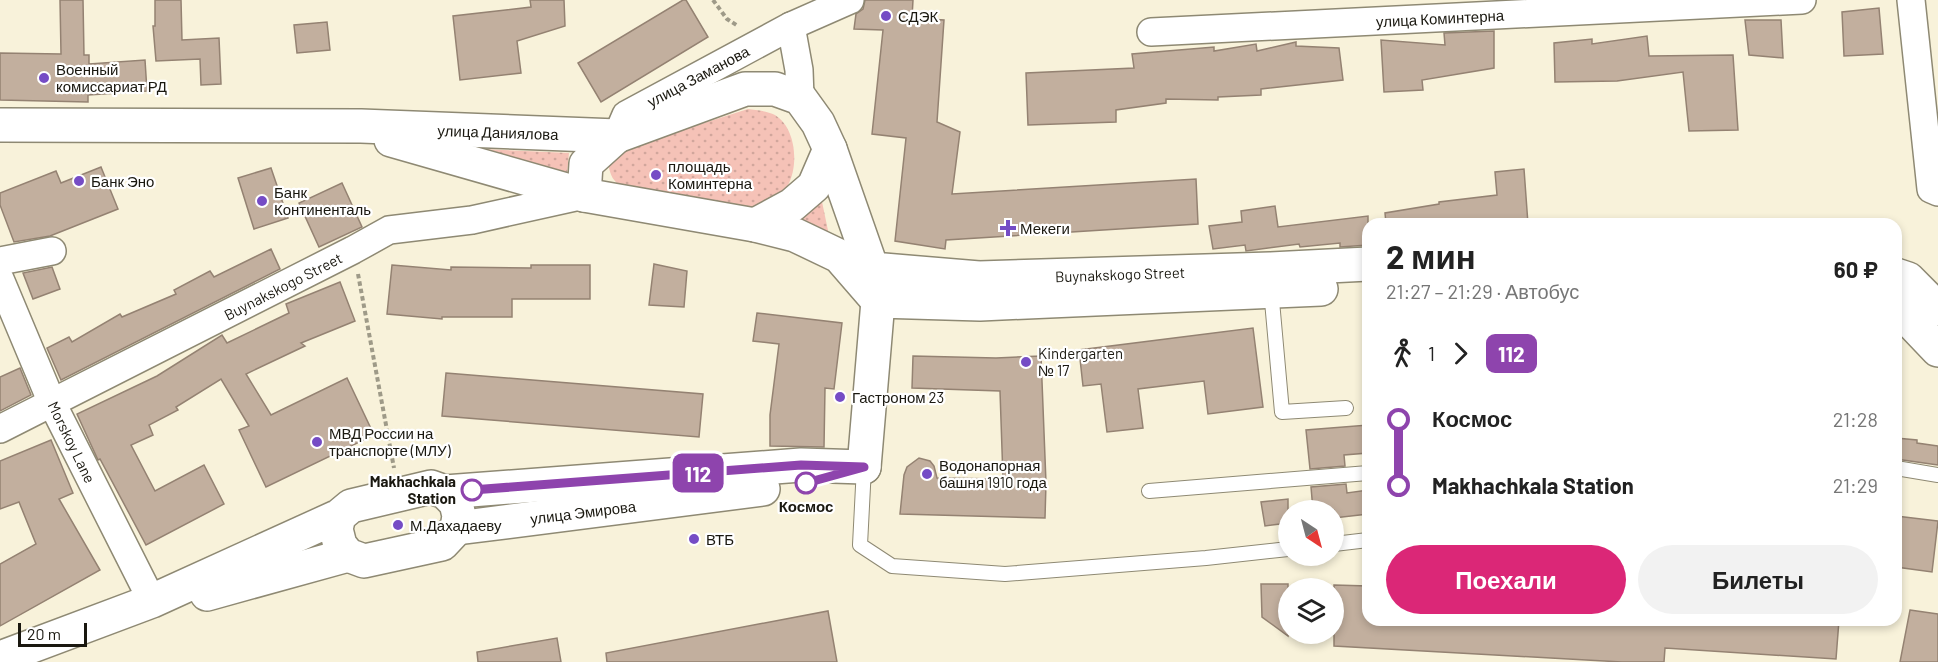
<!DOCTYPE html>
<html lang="ru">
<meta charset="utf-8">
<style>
:root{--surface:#fff;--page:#f2f2f2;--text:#222;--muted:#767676;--accent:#db2777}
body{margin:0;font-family:Barlow,sans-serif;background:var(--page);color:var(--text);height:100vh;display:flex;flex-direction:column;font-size:22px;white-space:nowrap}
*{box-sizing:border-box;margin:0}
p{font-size:20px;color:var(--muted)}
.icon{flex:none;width:33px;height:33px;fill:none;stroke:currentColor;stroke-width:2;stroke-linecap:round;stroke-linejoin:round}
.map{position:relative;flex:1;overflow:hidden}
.sheet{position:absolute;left:1362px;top:218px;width:540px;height:408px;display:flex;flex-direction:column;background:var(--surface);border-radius:18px;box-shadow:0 3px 9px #0003}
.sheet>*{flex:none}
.badge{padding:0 12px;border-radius:9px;font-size:21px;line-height:39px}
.needle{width:39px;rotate:144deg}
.fabs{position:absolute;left:1278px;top:500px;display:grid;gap:12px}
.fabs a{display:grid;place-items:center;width:66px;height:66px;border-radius:50%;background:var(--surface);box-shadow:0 3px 9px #0003;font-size:30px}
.scale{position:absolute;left:18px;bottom:15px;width:69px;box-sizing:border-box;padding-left:6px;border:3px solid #1a1810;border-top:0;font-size:16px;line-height:21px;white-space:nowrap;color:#1a1810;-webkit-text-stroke:4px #fff;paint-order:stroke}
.map>.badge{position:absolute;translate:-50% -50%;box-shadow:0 0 0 3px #fff}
.legs{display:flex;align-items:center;gap:9px;height:66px;padding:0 24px;font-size:20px}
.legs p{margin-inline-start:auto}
.headline{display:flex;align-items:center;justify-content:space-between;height:102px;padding:0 24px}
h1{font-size:33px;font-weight:700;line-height:45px}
.action{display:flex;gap:12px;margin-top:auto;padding:12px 24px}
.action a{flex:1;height:69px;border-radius:36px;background:var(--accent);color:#fff;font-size:24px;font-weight:700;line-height:69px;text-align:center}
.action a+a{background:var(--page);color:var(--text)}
ul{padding:0 24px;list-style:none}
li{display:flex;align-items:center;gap:21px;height:66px;font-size:22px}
li i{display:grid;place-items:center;width:9px;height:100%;margin:0 8px;background:currentColor}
li i::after{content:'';width:15px;height:15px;margin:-8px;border:4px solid;border-radius:50%;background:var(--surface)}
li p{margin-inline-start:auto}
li:first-child i{background:linear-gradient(#0000 50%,currentColor 0)}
li:last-child i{background:linear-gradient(currentColor 50%,#0000 0)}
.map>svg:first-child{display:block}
</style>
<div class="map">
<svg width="1938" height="662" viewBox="0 0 1938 662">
<defs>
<pattern id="grass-dots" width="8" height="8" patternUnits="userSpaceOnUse" patternTransform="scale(1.5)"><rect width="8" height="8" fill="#f5c2b7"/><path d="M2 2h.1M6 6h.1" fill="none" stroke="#d1a69c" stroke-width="1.8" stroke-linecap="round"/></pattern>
</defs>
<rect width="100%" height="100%" fill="#f8f2da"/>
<g fill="url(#grass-dots)">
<path d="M748,109C756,110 768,111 775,115C796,128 799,165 788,185C781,199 763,205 749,209L623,187C613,182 610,175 608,163L619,150Z"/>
<polygon points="458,148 569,153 567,174"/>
<polygon points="821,197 830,240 787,219"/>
</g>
<g fill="#c2af9e" stroke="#948272" stroke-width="1.5">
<polygon points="60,0 83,0 84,55 89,55 89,64 145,60 147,91 88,95 88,102 0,100 0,53 61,54"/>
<polygon points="155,0 181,0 182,40 219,38 221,84 201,85 200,59 156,61 153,26 155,26"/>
<polygon points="530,0 564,0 565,26 517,41 521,73 460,80 453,16 531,7"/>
<polygon points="683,0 686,0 708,37 601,102 578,63"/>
<polygon points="865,0 913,0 912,18 944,20 937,122 960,132 952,194 1196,179 1198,224 946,240 945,249 895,241 906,138 872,134 883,30 854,29 856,14 863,9"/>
<polygon points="1879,8 1883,54 1844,56 1842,12"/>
<polygon points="1745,20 1781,20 1783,58 1749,55"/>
<polygon points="327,22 330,50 297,53 294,25"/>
<polygon points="1494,31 1494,68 1422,80 1423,90 1384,92 1381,40 1445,45 1444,33"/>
<polygon points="1647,36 1649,56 1733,55 1738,130 1689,131 1683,72 1617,81 1555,82 1554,43 1592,39 1592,44"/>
<polygon points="1296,42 1296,46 1339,48 1343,80 1261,89 1261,95 1218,97 1218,100 1166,99 1166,103 1116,110 1116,122 1028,125 1026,73 1134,68 1132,54 1214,47 1214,51 1256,44 1257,51"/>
<polygon points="101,167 118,209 50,236 14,242 0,205 0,193 56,171 61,183"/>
<polygon points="271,168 288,218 254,229 238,178"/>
<polygon points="1524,169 1528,224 1386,224 1385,213 1439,204 1439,202 1497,195 1495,172"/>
<polygon points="342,183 362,227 319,247 299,203"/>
<polygon points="1275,206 1278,227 1368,216 1368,245 1340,247 1340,243 1300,247 1299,244 1246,251 1245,245 1213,249 1209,226 1242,222 1241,211"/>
<polygon points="271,249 280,269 61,380 47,348 69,337 72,342 120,314 122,317 176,294 174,290 210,271 214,277"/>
<polygon points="654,264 687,271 684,307 649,305"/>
<polygon points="392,265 451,270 451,267 531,268 531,265 590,265 590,299 512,299 512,317 442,317 442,319 387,314"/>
<polygon points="52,267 60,289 33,299 23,273"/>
<polygon points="340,282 355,321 301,343 305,346 246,374 271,415 347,378 374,435 266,487 239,430 249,426 221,379 176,407 178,410 149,425 153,435 131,445 155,491 204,465 224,504 146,545 100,459 98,460 77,414 157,376 222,335 227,343 289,313 286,304"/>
<polygon points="757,313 842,323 834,389 825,388 824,447 770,446 770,415 779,344 753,341"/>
<polygon points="1253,328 1263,407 1208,414 1204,381 1138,389 1143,428 1107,432 1101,384 1083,386 1079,350"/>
<polygon points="913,356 996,358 1041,356 1046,483 1045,518 900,514 904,475 907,467 919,458 930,461 934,466 937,478 1003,479 1000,391 912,388"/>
<polygon points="20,368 31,395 0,411 0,377"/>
<polygon points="446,373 703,394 699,437 442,416"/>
<polygon points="1368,425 1368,453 1344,455 1345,466 1310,469 1306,430"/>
<polygon points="1896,438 1917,440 1917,443 1938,446 1938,465 1896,459"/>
<polygon points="51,440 73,493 59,499 100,570 0,626 0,564 36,544 19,502 0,509 0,461"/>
<polygon points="1346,484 1347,493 1368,490 1368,514 1334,518 1334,510 1313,510 1311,487"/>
<polygon points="1288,499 1288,523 1265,526 1261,502"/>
<polygon points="1896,516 1938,521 1932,572 1896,567"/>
<polygon points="1261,584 1288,584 1288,636 1262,617"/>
<polygon points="1334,585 1368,586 1368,620 1839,620 1836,659 1665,648 1664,662 1622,662 1334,646"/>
<polygon points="1910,610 1938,614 1938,662 1900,662"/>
<polygon points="828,611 837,662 607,662 606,653"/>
<polygon points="557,638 561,662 478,662 477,652"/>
</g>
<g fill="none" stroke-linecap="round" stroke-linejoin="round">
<g stroke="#8e8973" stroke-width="16">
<g id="lane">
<polyline points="1271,290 1282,412 1346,408"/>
<polyline points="864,467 860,545 892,566 1005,574 1206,558 1288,549"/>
<polyline points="1896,468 1938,475"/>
<polyline points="1149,491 1368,473"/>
<polyline points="1334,544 1368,540"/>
</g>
</g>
<g stroke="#8e8973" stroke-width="30">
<g id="street">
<polyline points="1911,0 1931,189 1938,192"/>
<polyline points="791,26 799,70 800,98"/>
<polyline points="1151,32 1802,0"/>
<polyline points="617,136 626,115 791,26 850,0"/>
<polyline points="0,261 52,251"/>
<polyline points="0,279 52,403 152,601"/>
<polyline points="0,429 353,250 389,230 472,220 584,195"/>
</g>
</g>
<g stroke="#8e8973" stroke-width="36">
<g id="secondary">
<polyline points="864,467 878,301 873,274"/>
<polyline points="445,492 801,465 864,467"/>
<polyline points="457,528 763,489"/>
<polyline points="207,594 348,555"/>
<polyline points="0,658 152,601 339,516 351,506 431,487 445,492 456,503 459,516 457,528 442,544 364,561 348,555 340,545 336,529 339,516"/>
</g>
</g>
<g stroke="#8e8973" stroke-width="36">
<g id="primary">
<polyline points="0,125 361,126 617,136 745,89 775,89 800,98 818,123 830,149 872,269 979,278 1270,269 1368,264"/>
<polyline points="391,140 584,195 755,225 795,235 839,256 878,301 980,304 1321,289"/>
<polyline points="584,195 586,164 617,136"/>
<polyline points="755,225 792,205 814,186 830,149"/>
<polyline points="1896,275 1908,279 1938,309"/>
<polyline points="1896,306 1938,350"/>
</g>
</g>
<g stroke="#9e9a88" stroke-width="4" stroke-dasharray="4.5 3" stroke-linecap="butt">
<polyline points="713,0 727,19 738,26"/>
<polyline points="358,274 394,468"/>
</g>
<use href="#lane" stroke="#fff" stroke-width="14"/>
<use href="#street" stroke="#fff" stroke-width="27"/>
<use href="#secondary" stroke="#fff" stroke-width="33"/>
<use href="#primary" stroke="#fff" stroke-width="33"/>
</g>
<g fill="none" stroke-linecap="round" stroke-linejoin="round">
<g stroke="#fff" stroke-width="14">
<polyline id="line-1" points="472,490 801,465 864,467 806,483"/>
</g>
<use href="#line-1" stroke="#8e44ad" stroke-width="9"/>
</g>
<g fill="#754cc5" stroke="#fff" stroke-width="2">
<circle cx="886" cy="16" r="6"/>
<circle cx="44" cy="78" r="6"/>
<circle cx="656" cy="175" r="6"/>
<circle cx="79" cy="181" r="6"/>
<circle cx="262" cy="201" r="6"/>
<path d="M1005 219h6v6h6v6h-6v6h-6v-6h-6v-6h6z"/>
<circle cx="1026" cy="362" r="6"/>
<circle cx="840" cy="397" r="6"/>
<circle cx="317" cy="442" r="6"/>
<circle cx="927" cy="474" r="6"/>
<circle cx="398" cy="525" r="6"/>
<circle cx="694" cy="539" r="6"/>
</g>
<g fill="#fff" stroke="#8e44ad" stroke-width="3">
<circle cx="806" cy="483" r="10"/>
<circle cx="472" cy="490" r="10"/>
</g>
<g text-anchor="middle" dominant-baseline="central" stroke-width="4.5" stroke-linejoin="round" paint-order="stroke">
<g font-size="15" fill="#1a1810" stroke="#fff" text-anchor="start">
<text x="898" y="16">СДЭК</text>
<text x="56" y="69">Военный<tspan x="56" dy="17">комиссариат РД</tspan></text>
<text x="668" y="166">площадь<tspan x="668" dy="17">Коминтерна</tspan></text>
<text x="91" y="181">Банк Эно</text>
<text x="274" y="192">Банк<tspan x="274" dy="17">Континенталь</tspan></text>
<text x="1020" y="228">Мекеги</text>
<text x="1038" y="353">Kindergarten<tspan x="1038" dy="17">№ 17</tspan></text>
<text x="852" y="397">Гастроном 23</text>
<text x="329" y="433">МВД России на<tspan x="329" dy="17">транспорте (МЛУ)</tspan></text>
<text x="939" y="465">Водонапорная<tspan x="939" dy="17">башня 1910 года</tspan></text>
<text x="410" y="525">М.Дахадаеву</text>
<text x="706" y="539">ВТБ</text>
</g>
<g font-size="15" fill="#1a1810" stroke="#fff">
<text transform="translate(1440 18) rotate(-3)">улица Коминтерна</text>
<text transform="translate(698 76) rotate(-28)">улица Заманова</text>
<text transform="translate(498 132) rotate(2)">улица Даниялова</text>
<text transform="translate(1120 274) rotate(-2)">Buynakskogo Street</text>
<text transform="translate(283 286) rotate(-27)">Buynakskogo Street</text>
<text transform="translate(72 442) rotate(64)">Morskoy Lane</text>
<text transform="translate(583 512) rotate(-7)">улица Эмирова</text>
</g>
<g font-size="15" font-weight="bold" fill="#1a1810" stroke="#fff" text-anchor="end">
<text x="456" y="481">Makhachkala<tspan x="456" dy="17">Station</tspan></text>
<text x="806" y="506" text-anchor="middle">Космос</text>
</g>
</g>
</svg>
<div class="fabs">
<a><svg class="needle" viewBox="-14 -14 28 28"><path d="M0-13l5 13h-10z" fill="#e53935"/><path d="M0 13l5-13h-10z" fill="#767676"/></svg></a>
<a><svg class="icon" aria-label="layers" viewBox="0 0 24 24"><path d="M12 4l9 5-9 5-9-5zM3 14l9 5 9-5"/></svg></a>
</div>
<div class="scale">20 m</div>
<b class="badge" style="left:698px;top:473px;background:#8e44ad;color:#fff">112</b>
<section class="sheet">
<div class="headline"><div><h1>2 мин</h1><p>21:27 – 21:29 · Автобус</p></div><b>60 ₽</b></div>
<div class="legs"><svg class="icon" aria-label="walk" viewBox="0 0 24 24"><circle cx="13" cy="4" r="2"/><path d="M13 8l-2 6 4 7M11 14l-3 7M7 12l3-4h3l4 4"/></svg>1<svg class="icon" aria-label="forward" viewBox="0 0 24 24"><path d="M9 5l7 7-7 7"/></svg><b class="badge" style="background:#8e44ad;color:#fff">112</b></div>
<ul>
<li><i style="color:#8e44ad"></i><b>Космос</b><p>21:28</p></li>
<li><i style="color:#8e44ad"></i><b>Makhachkala Station</b><p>21:29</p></li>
</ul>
<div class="action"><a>Поехали</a><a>Билеты</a></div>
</section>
</div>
